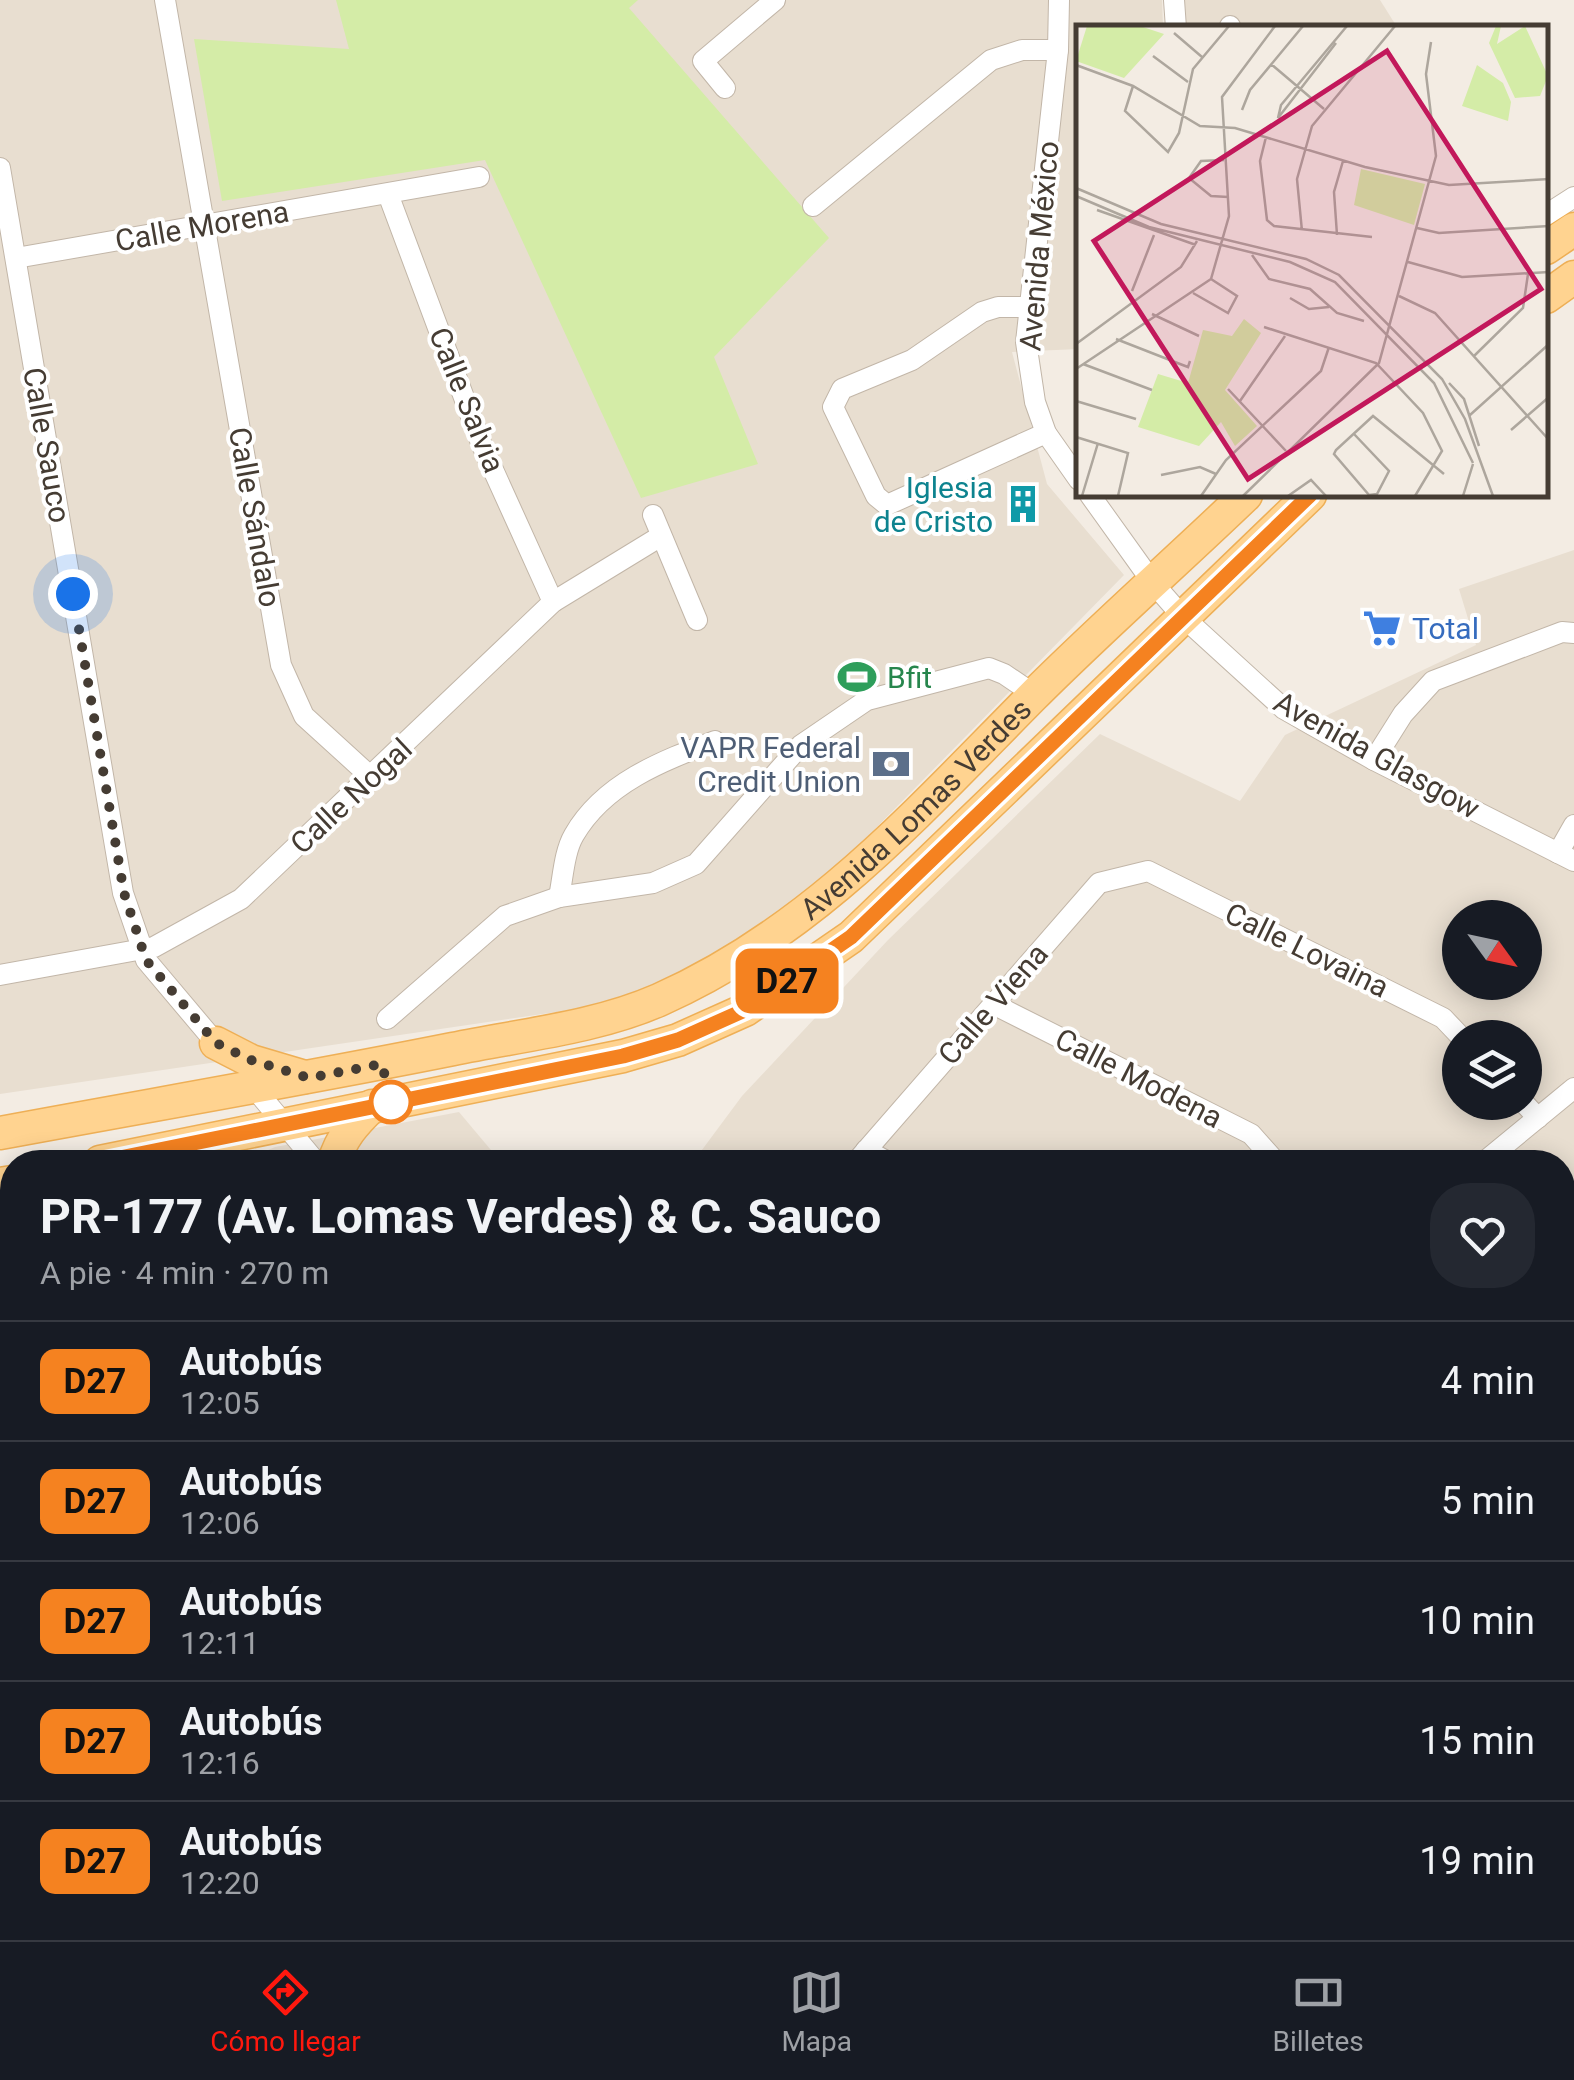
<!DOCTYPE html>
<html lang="es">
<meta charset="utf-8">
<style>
:root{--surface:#171b24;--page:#242831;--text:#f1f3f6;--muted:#9ea1a6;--line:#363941;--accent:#ff180e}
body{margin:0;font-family:Roboto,sans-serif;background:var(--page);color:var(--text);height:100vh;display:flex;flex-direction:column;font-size:38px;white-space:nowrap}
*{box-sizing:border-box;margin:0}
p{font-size:32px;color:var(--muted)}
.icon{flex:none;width:55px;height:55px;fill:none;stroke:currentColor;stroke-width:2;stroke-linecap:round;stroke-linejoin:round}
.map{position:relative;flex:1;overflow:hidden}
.side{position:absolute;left:0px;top:1150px;width:1575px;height:790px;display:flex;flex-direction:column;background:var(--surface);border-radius:40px 40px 0 0;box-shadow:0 5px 25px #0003}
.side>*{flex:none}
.badge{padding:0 20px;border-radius:15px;font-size:35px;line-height:65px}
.needle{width:65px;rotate:123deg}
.fabs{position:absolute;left:1442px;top:900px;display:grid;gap:20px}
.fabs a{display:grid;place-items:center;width:100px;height:100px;border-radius:50%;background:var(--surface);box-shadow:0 5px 25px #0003;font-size:50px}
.you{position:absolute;width:50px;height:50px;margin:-25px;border:8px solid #fff;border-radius:50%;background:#1a73e8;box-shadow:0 0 0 15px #1a73e833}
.map>.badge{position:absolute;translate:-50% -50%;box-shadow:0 0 0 5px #fff}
.round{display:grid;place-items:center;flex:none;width:105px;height:105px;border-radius:40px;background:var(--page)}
.overview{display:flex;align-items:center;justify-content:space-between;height:170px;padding:0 40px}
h1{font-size:48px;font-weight:700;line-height:75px}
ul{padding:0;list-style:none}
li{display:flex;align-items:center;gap:30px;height:120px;padding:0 40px;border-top:2px solid var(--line)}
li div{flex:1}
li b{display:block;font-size:38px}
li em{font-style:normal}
li .badge{min-width:110px;font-weight:700;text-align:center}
.dock{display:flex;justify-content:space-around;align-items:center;height:140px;border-top:2px solid var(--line);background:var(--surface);font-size:28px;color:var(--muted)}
.dock a{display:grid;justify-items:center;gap:5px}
.dock .on{color:var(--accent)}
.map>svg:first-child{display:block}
</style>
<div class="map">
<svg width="1574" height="1940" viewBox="0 0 1574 1940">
<rect width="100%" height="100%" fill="#f3ece3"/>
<g fill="#e8ded0" fill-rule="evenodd">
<polygon points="0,0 1162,0 1163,27 1079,28 1079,349 1012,352 1047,484 1124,575 719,988 0,1094"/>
<polygon points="1172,0 1380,0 1397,27 1175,27"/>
<path d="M1574,550V1880L1562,1838V1162H693L742,1096L888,940L1100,734L1240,801L1285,735L1476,645L1459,589ZM1460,918H1525V982H1460ZM1460,1038H1525V1102H1460Z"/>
<polygon points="459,1112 501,1162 241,1162 275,1147"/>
<polygon points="12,1224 12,1928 687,1928 680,1940 0,1940 0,1226"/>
</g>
<polygon fill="#eee0cb" points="722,1928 1436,1928 1437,1940 715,1940"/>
<polygon fill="#d4eca7" points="336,0 638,0 629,8 829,238 714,357 758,464 641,498 485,160 222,201 194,39 349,49"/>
<polygon fill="#e3dfdc" points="802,1928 890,1928 891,1940 802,1940"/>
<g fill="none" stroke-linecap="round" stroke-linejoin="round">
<g stroke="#c2b6a8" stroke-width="22">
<g id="street">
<polyline points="165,0 281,665 304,716 371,777"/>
<polyline points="1059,0 1058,50 1026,342 1035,402 1046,433 1079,480"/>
<polyline points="1174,0 1176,28"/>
<polyline points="1230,26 1230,28"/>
<polyline points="725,88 703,61 775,0"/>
<polyline points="0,168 123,893 146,960 221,1049"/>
<polyline points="388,194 481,443 553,602"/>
<polyline points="813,206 991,60 1022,50 1058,50"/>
<polyline points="1546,215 1574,197"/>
<polyline points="16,258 479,177"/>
<polyline points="1030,307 998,307 982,312 912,360 842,389 833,407 876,496 887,505 1046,433"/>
<polyline points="1090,495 1153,583 1182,616 1284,709 1374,760 1574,861"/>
<polyline points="653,515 697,620"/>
<polyline points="1374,760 1403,714 1433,681 1562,632 1574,633"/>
<polyline points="1558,853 1574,825"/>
<path d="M559,897C563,878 564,852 574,835C604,783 662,761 715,741"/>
<polyline points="0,975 154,947 241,899 553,602 661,536"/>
<polyline points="993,1004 1251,1134 1276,1162"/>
<polyline points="387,1019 505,916 559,897 653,883 696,864 801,745 867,700 989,668 1004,674 1035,695"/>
<polyline points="250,1083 316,1162"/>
<polyline points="1523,1102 1538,1118"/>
<polyline points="866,1150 888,1162"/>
<polyline points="856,1162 1099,883 1148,871 1443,1018 1462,1038"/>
<polyline points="1484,1162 1574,1088"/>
<polyline points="0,1208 12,1207"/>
<polyline points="0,1400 12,1399"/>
<polyline points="1562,1455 1574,1451"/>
<polyline points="1562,1707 1574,1747"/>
<polyline points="0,1832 12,1847"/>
<polyline points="1095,1928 1120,1940"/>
<polyline points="102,1940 109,1928"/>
<polyline points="396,1940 403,1928"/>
<polyline points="695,1940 702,1928"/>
</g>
</g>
<g stroke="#eeaf56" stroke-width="35">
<g id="primary">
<polyline points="1546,248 1574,229"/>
<polyline points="1546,297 1574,277"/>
<polyline points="216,1043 251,1061 305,1077"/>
<path id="s1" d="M0,1133C151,1105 303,1079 453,1049C521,1035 595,1028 659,1000C812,932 916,814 1032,697C1101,628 1175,563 1246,495"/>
<polyline points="100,1162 623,1056 678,1040 745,1010 851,937 1310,495"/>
<path d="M334,1162C341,1138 354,1123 372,1106"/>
<polyline points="0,1184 12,1182"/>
</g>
</g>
<use href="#street" stroke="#fff" stroke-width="20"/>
<use href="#primary" stroke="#ffd390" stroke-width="32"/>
</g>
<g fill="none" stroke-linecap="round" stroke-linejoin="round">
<g stroke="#fff" stroke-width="22">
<polyline id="line" points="100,1162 623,1056 678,1040 745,1010 851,937 1310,495"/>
</g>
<use href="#line" stroke="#f58220" stroke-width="15"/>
<polyline stroke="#453c33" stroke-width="10" stroke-dasharray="0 18" points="73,594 124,893 146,960 216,1043 251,1060 309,1078 382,1064 391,1102"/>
</g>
<defs>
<g id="building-bare" transform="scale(3)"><path d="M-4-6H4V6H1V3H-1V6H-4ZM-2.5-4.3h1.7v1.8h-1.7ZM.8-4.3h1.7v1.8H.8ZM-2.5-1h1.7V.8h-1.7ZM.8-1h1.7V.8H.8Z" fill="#0f9aa8" stroke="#fff" stroke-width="2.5" paint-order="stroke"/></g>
<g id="supermarket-bare" transform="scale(3)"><path d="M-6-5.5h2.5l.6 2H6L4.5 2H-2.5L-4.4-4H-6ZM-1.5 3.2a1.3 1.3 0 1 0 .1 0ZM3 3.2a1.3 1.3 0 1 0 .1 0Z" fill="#3f7fe0" stroke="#fff" stroke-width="2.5" paint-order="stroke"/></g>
<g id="stadium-bare" transform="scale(3)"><path d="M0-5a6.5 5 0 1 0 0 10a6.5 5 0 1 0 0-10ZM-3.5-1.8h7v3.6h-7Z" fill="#2e9e5b" stroke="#fff" stroke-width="2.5" paint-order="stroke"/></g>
<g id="bank-bare" transform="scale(3)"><path d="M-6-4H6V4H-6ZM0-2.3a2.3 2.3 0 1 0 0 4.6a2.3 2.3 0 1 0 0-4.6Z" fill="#5c6f8a" stroke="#fff" stroke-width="2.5" paint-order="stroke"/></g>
</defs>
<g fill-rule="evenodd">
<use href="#building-bare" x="1023" y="504"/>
<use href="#supermarket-bare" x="1382" y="628"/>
<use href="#stadium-bare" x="857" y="677"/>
<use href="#bank-bare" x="891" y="764"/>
</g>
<circle fill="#fff" stroke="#f58220" stroke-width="5" cx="391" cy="1102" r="20"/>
<g text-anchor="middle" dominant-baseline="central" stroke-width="8" stroke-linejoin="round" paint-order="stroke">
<g font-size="30" fill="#453c33" stroke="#fff">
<text transform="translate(202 226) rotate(-10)">Calle Morena</text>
<text transform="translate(1039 246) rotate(-85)">Avenida México</text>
<text transform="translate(467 400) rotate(68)">Calle Salvia</text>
<text transform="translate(47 445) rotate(80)">Calle Sauco</text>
<text transform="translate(255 517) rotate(80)">Calle Sándalo</text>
<text transform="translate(1377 755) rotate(29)">Avenida Glasgow</text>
<text transform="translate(351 796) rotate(-43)">Calle Nogal</text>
<text stroke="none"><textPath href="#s1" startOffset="995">Avenida Lomas Verdes</textPath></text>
<text transform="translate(1307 950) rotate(26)">Calle Lovaina</text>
<text transform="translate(993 1004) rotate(-49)">Calle Viena</text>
<text transform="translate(1139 1078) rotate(27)">Calle Modena</text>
</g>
<g font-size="30" fill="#0d838f" stroke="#fff" text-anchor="end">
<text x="993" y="487">Iglesia<tspan x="993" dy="34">de Cristo</tspan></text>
</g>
<g font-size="30" fill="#366cbe" stroke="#fff" text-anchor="start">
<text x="1412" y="628">Total</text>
</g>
<g font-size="30" fill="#27864d" stroke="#fff" text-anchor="start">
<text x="887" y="677">Bfit</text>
</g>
<g font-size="30" fill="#4e5e75" stroke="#fff" text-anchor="end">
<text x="861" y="747">VAPR Federal<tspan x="861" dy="34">Credit Union</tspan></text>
</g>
</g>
<g transform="translate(1076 25)">
<rect width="472" height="472" fill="#f3ece3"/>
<path d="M11,1H64L88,9L48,53L0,36ZM420,1H425L421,19L449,1L472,51L464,71L439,73L413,18ZM401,40L427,58L435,77L432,96L386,81ZM285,144L349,159L338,200L278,180ZM168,294L185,308L149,365L181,401L159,421L145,397L123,421L62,402L82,349L112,358L127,305L156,311Z" fill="#d4eca7"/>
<path fill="none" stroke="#ada69d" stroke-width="2.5" d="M98,8L126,32M260,18L202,93L205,80L271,1M77,31L112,57M195,39L248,84M0,40L57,61L124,101L159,103L289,142L373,160L473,154M57,61L49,86L92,127L103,108L117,44L153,1M166,85L174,65L227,1M190,112L184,136L191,195L198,201L296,212M148,135L125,136L113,153L135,171L152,172M0,163L85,199L230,234L263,250L366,354L389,394L417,471M0,171L73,202L214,237L259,257L358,358L397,438M21,185L120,220M341,203L363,208L473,201M226,206L221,154L236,101L319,1M261,210L258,167L267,136M176,230L193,254L234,264L261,288L288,296M332,237L386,252L473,247M56,266L78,210M117,268L152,288L161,271L135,254M323,271L359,288L473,415M214,273L233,284L253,282M76,289L123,311M188,302L300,338L347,388L366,426L339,471M40,314L104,339L112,342L114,336M0,319L105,242L121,216M397,332L447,283L452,249M7,339L76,365M0,344L135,254L153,191L146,72L199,1M373,358L388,374L403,421M152,364L210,426M0,376L60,394M164,376L209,311M394,390L473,319M435,405L473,372M278,409L313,446L301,469L293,470L258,429L260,425L297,391L368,449M0,412L52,428L42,471M85,450L124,442L140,449M6,471L22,418M125,471L150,435L245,346L253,322M167,471L303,338L360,131L350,49L355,17M212,471L235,455L250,471M387,471L397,439"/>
<path fill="#c2185b" fill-opacity="0.15" stroke="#c2185b" stroke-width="5" d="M311,26L465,264L172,454L18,216Z"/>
<rect width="472" height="472" fill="none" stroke="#453c33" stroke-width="5"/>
</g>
</svg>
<div class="fabs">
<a><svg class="needle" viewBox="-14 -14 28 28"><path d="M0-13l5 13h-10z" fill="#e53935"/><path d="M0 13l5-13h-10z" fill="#9ea1a6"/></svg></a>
<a><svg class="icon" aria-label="layers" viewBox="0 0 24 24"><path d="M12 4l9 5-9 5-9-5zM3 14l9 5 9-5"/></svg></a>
</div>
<div class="you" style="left:73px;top:594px"></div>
<b class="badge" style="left:787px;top:981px;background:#f58220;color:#111">D27</b>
<section class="side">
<div class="overview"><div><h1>PR-177 (Av. Lomas Verdes) &amp; C. Sauco</h1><p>A pie · 4 min · 270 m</p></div><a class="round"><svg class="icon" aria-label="heart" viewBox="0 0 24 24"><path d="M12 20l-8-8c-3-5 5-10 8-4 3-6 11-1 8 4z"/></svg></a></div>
<ul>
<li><span class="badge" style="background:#f58220;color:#111">D27</span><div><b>Autobús</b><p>12:05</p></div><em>4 min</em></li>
<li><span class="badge" style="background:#f58220;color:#111">D27</span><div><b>Autobús</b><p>12:06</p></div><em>5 min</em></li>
<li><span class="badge" style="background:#f58220;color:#111">D27</span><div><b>Autobús</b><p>12:11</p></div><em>10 min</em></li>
<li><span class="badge" style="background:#f58220;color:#111">D27</span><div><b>Autobús</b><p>12:16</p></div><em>15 min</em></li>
<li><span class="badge" style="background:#f58220;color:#111">D27</span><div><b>Autobús</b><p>12:20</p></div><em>19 min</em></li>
</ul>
</section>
</div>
<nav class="dock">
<a class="on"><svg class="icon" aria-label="directions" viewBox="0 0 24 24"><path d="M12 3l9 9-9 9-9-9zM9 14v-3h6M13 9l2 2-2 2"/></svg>Cómo llegar</a>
<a><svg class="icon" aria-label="map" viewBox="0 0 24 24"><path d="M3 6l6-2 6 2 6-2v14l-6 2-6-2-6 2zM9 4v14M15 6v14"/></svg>Mapa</a>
<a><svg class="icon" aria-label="tickets" viewBox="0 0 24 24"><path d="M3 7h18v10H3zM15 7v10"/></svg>Billetes</a>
</nav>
